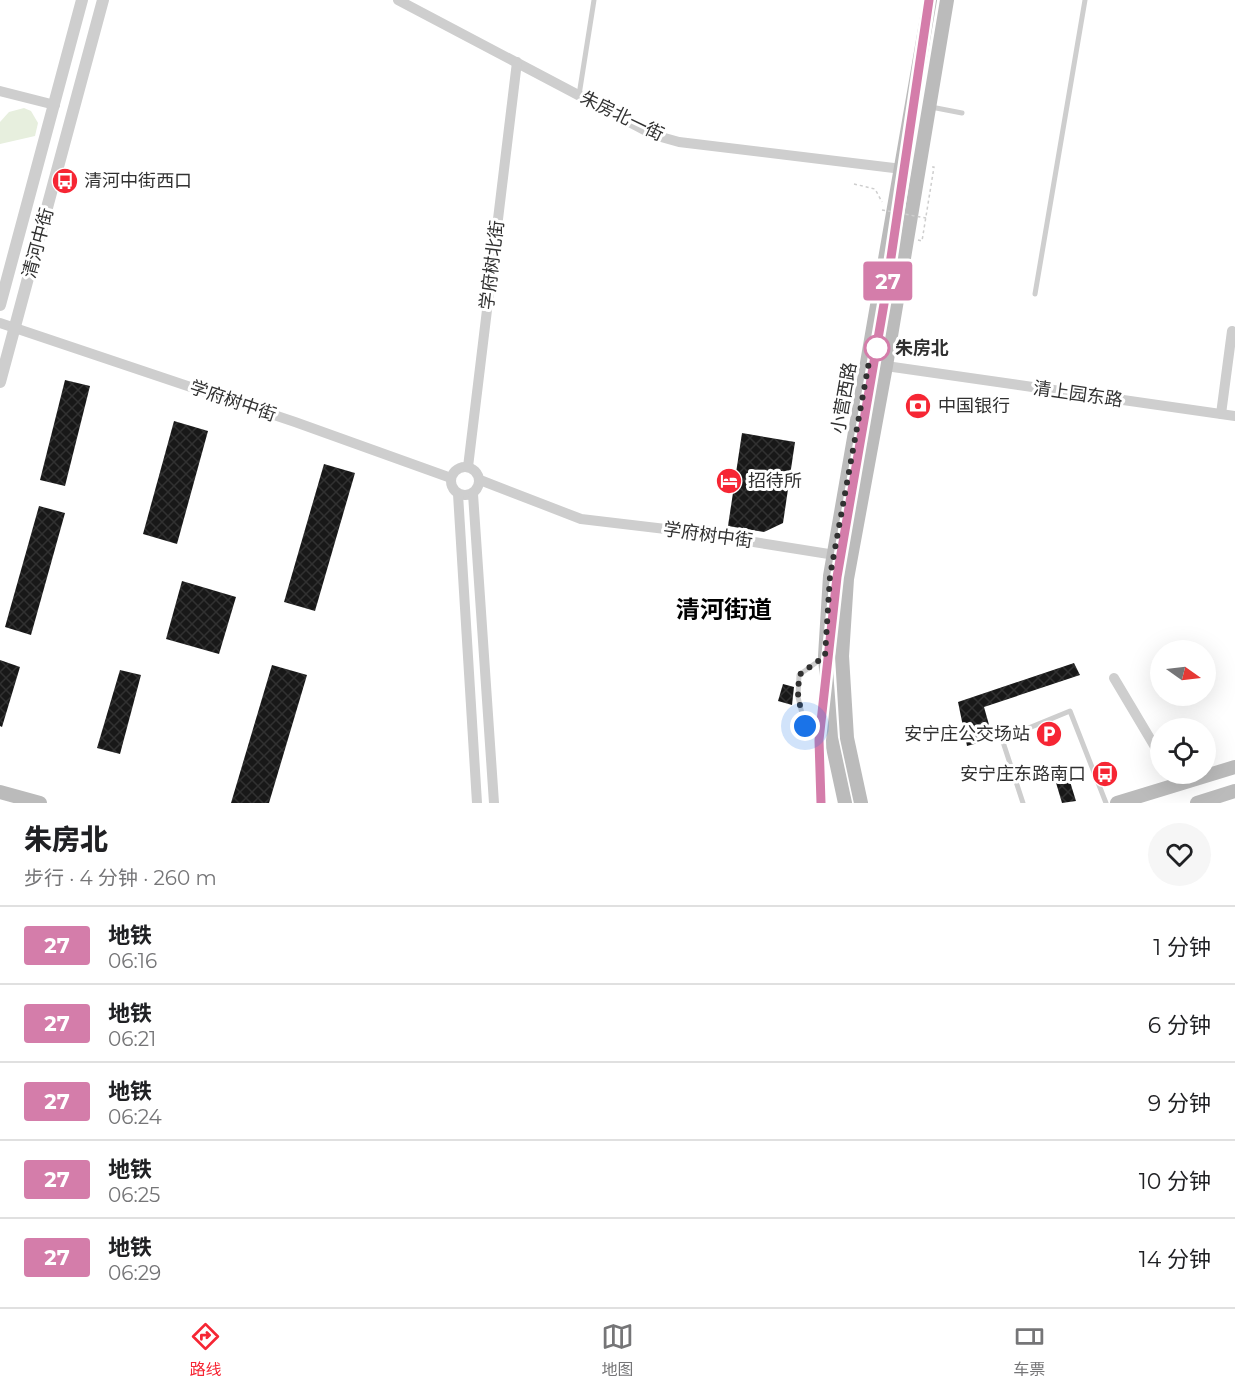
<!DOCTYPE html>
<html lang="zh">
<meta charset="utf-8">
<style>
:root{--surface:#fff;--page:#f6f6f6;--text:#202124;--muted:#757577;--line:#e0e0e0;--accent:#f62634}
body{margin:0;font-family:Montserrat,"Noto Sans SC",sans-serif;background:var(--page);color:var(--text);height:100vh;display:flex;flex-direction:column;font-size:22px;white-space:nowrap}
*{box-sizing:border-box;margin:0}
p{font-size:20px;color:var(--muted)}
.icon{flex:none;width:33px;height:33px;fill:none;stroke:currentColor;stroke-width:2;stroke-linecap:round;stroke-linejoin:round}
.map{position:relative;height:803px;overflow:hidden}
.drawer{display:flex;flex-direction:column;background:var(--surface);flex:1}
.drawer>*{flex:none}
.badge{padding:0 12px;border-radius:4px;font-size:21px;line-height:39px}
.needle{width:39px;rotate:104deg}
.buttons{position:absolute;left:1150px;top:640px;display:grid;gap:12px}
.buttons a{display:grid;place-items:center;width:66px;height:66px;border-radius:50%;background:var(--surface);box-shadow:0 6px 24px #0002;font-size:30px}
.you{position:absolute;width:30px;height:30px;margin:-15px;border:4px solid #fff;border-radius:50%;background:#1a73e8;box-shadow:0 0 0 9px #1a73e833}
.map>.badge{position:absolute;translate:-50% -50%;box-shadow:0 0 0 3px #fff}
.round{display:grid;place-items:center;flex:none;width:63px;height:63px;border-radius:32px;background:var(--page)}
.head{display:flex;align-items:center;justify-content:space-between;height:102px;padding:0 24px}
h1{font-size:28px;font-weight:800;line-height:45px}
ul{padding:0;list-style:none}
li{display:flex;align-items:center;gap:18px;height:78px;padding:0 24px;border-top:2px solid var(--line)}
li div{flex:1}
li b{display:block;font-size:22px}
li em{font-style:normal}
li .badge{min-width:66px;font-weight:700;text-align:center}
.menu{display:flex;justify-content:space-around;align-items:center;height:84px;border-top:2px solid var(--line);background:var(--surface);font-size:16px;color:var(--muted)}
.menu a{display:grid;justify-items:center;gap:3px}
.menu .on{color:var(--accent)}
.map>svg:first-child{display:block}
</style>
<div class="map">
<svg width="1235" height="803" viewBox="0 0 1235 803">
<defs>
<pattern id="building-cross-hatch" width="8" height="8" patternUnits="userSpaceOnUse" patternTransform="scale(1.5)"><rect width="8" height="8" fill="#181818"/><path d="M0 0l8 8M0 8l8-8" fill="none" stroke="#313131"/></pattern>
</defs>
<rect width="100%" height="100%" fill="#fff"/>
<polygon fill="#e7efde" points="24,108 31,111 38,123 35,136 0,144 0,122 9,112"/>
<g fill="url(#building-cross-hatch)">
<polygon points="65,380 90,386 65,486 40,480"/>
<polygon points="174,421 208,431 177,544 143,534"/>
<polygon points="742,433 795,442 783,523 764,532 728,526"/>
<polygon points="324,464 355,473 315,611 284,602"/>
<polygon points="39,506 65,513 31,635 5,627"/>
<polygon points="182,581 236,597 219,654 166,639"/>
<polygon points="0,660 20,667 2,727 0,726"/>
<polygon points="1074,663 1080,675 984,707 993,739 967,746 958,702"/>
<polygon points="272,665 307,675 269,803 231,803"/>
<polygon points="120,670 141,675 120,754 97,748"/>
<polygon points="783,684 794,687 792,705 778,701"/>
<polygon points="1067,772 1076,801 1062,803 1054,776"/>
</g>
<g fill="none" stroke-linecap="round" stroke-linejoin="round">
<g stroke="#cecece" stroke-width="1.5" stroke-dasharray="3 3" stroke-linecap="butt">
<polyline points="854,184 875,189 882,202"/>
<polyline points="918,240 922,241 934,167 930,167"/>
</g>
<g stroke="#cecece" stroke-width="5">
<polyline points="579,95 594,0"/>
<polyline points="931,107 962,113"/>
<polyline points="1035,294 1085,0"/>
<polyline points="824,657 799,675 798,697 805,726 830,738"/>
<polyline points="1023,803 1002,739 1070,711 1106,803"/>
</g>
<g stroke="#cecece" stroke-width="10">
<polyline points="398,0 654,135 679,142 902,169"/>
<polyline points="0,91 55,105"/>
<polyline points="0,323 295,422 451,478"/>
<polyline points="886,366 1235,416"/>
<polyline points="1221,414 1232,331"/>
<circle cx="465" cy="481" r="14"/>
<polyline points="468,467 517,62"/>
<polyline points="480,480 581,519 691,532 835,555"/>
<polyline points="458,494 477,803"/>
<polyline points="473,494 494,803"/>
<polyline points="1114,678 1161,757"/>
<polyline points="1171,774 1178,785"/>
</g>
<g stroke="#cecece" stroke-width="12">
<polyline points="0,305 82,0"/>
<polyline points="0,382 103,0"/>
</g>
<g stroke="#bbb" stroke-width="14">
<polyline points="0,792 40,803"/>
<polyline points="845,803 831,738 825,656 830,576 930,0"/>
<polyline points="861,803 847,738 842,656 847,579 886,366 947,0"/>
<polyline points="1117,803 1235,767"/>
<polyline points="1197,803 1235,791"/>
</g>
<polyline stroke="#cecece" stroke-width="1.5" stroke-dasharray="3 3" stroke-linecap="butt" points="882,210 926,218"/>
</g>
<g fill="none" stroke-linecap="round" stroke-linejoin="round">
<g stroke="#fff" stroke-width="14">
<polyline id="line" points="821,803 819,740 837,577 885,298 929,0"/>
</g>
<use href="#line" stroke="#d47daa" stroke-width="9"/>
<polyline stroke="#313131" stroke-width="6" stroke-dasharray="0 10.8" points="805,726 798,697 799,675 825,656 830,576 871,351 877,348"/>
</g>
<defs>
<g id="bus-disc" transform="scale(1.35)"><circle r="9.5" fill="#f62634" stroke="#fff"/><path d="M-5-6H5V4H4V6H2V4H-2V6H-4V4H-5ZM-3.5-4V0h7V-4ZM-3.5 1.2v1.5H-2V1.2ZM2 1.2v1.5H3.5V1.2Z" fill="#fff"/></g>
<g id="bank-disc" transform="scale(1.35)"><circle r="9.5" fill="#f62634" stroke="#fff"/><path d="M-6-4H6V4H-6ZM0-2.3a2.3 2.3 0 1 0 0 4.6a2.3 2.3 0 1 0 0-4.6Z" fill="#fff"/></g>
<g id="hotel-disc" transform="scale(1.35)"><circle r="9.5" fill="#f62634" stroke="#fff"/><path d="M-6-4.5h1.5V1H6V5H4.5V3h-9V5H-6ZM-4 0a1.8 1.8 0 1 1 3.6 0ZM.5 0V-2.5h3Q6-2.5 6 0Z" fill="#fff"/></g>
<g id="parking-disc" transform="scale(1.35)"><circle r="9.5" fill="#f62634" stroke="#fff"/><path d="M-3.5-5.5H1a3.5 3.5 0 0 1 0 7H-1V5.5H-3.5ZM-1-3.4V-.6H.8a1.4 1.4 0 0 0 0-2.8Z" fill="#fff"/></g>
</defs>
<g fill-rule="evenodd">
<use href="#bus-disc" x="65" y="181"/>
<use href="#bank-disc" x="918" y="406"/>
<use href="#hotel-disc" x="729" y="481"/>
<use href="#parking-disc" x="1049" y="734"/>
<use href="#bus-disc" x="1105" y="774"/>
</g>
<circle fill="#fff" stroke="#d47daa" stroke-width="3" cx="877" cy="348" r="12"/>
<g text-anchor="middle" dominant-baseline="central" stroke-width="6" stroke-linejoin="round" paint-order="stroke">
<g font-size="18" fill="#313131" stroke="#fff">
<text transform="translate(622 116) rotate(26)">朱房北一街</text>
<text transform="translate(38 243) rotate(-75)">清河中街</text>
<text transform="translate(492 265) rotate(-83)">学府树北街</text>
<text transform="translate(1078 394) rotate(8)">清上园东路</text>
<text transform="translate(844 398) rotate(-80)">小营西路</text>
<text transform="translate(233 401) rotate(19)">学府树中街</text>
<text transform="translate(708 535) rotate(8)">学府树中街</text>
</g>
<g font-size="18" fill="#313131" stroke="#fff" text-anchor="start">
<text x="84" y="181">清河中街西口</text>
<text x="938" y="406">中国银行</text>
<text x="748" y="481">招待所</text>
<text x="1030" y="734" text-anchor="end">安宁庄公交场站</text>
<text x="1086" y="774" text-anchor="end">安宁庄东路南口</text>
</g>
<g font-size="18" font-weight="bold" fill="#313131" stroke="#fff" text-anchor="start">
<text x="895" y="348">朱房北</text>
</g>
<g font-size="24" font-weight="bold" fill="#000" stroke="#fff">
<text x="724" y="609">清河街道</text>
</g>
</g>
</svg>
<div class="buttons">
<a><svg class="needle" viewBox="-14 -14 28 28"><path d="M0-13l5 13h-10z" fill="#e53935"/><path d="M0 13l5-13h-10z" fill="#757577"/></svg></a>
<a><svg class="icon" aria-label="locate" viewBox="0 0 24 24"><circle cx="12" cy="12" r="6"/><path d="M12 2v4M12 18v4M2 12h4M18 12h4"/></svg></a>
</div>
<div class="you" style="left:805px;top:726px"></div>
<b class="badge" style="left:888px;top:281px;background:#d47daa;color:#fff">27</b>
</div>
<section class="drawer">
<div class="head"><div><h1>朱房北</h1><p>步行 · 4 分钟 · 260 m</p></div><a class="round"><svg class="icon" aria-label="heart" viewBox="0 0 24 24"><path d="M12 20l-8-8c-3-5 5-10 8-4 3-6 11-1 8 4z"/></svg></a></div>
<ul>
<li><span class="badge" style="background:#d47daa;color:#fff">27</span><div><b>地铁</b><p>06:16</p></div><em>1 分钟</em></li>
<li><span class="badge" style="background:#d47daa;color:#fff">27</span><div><b>地铁</b><p>06:21</p></div><em>6 分钟</em></li>
<li><span class="badge" style="background:#d47daa;color:#fff">27</span><div><b>地铁</b><p>06:24</p></div><em>9 分钟</em></li>
<li><span class="badge" style="background:#d47daa;color:#fff">27</span><div><b>地铁</b><p>06:25</p></div><em>10 分钟</em></li>
<li><span class="badge" style="background:#d47daa;color:#fff">27</span><div><b>地铁</b><p>06:29</p></div><em>14 分钟</em></li>
</ul>
</section>
<nav class="menu">
<a class="on"><svg class="icon" aria-label="directions" viewBox="0 0 24 24"><path d="M12 3l9 9-9 9-9-9zM9 14v-3h6M13 9l2 2-2 2"/></svg>路线</a>
<a><svg class="icon" aria-label="map" viewBox="0 0 24 24"><path d="M3 6l6-2 6 2 6-2v14l-6 2-6-2-6 2zM9 4v14M15 6v14"/></svg>地图</a>
<a><svg class="icon" aria-label="tickets" viewBox="0 0 24 24"><path d="M3 7h18v10H3zM15 7v10"/></svg>车票</a>
</nav>
